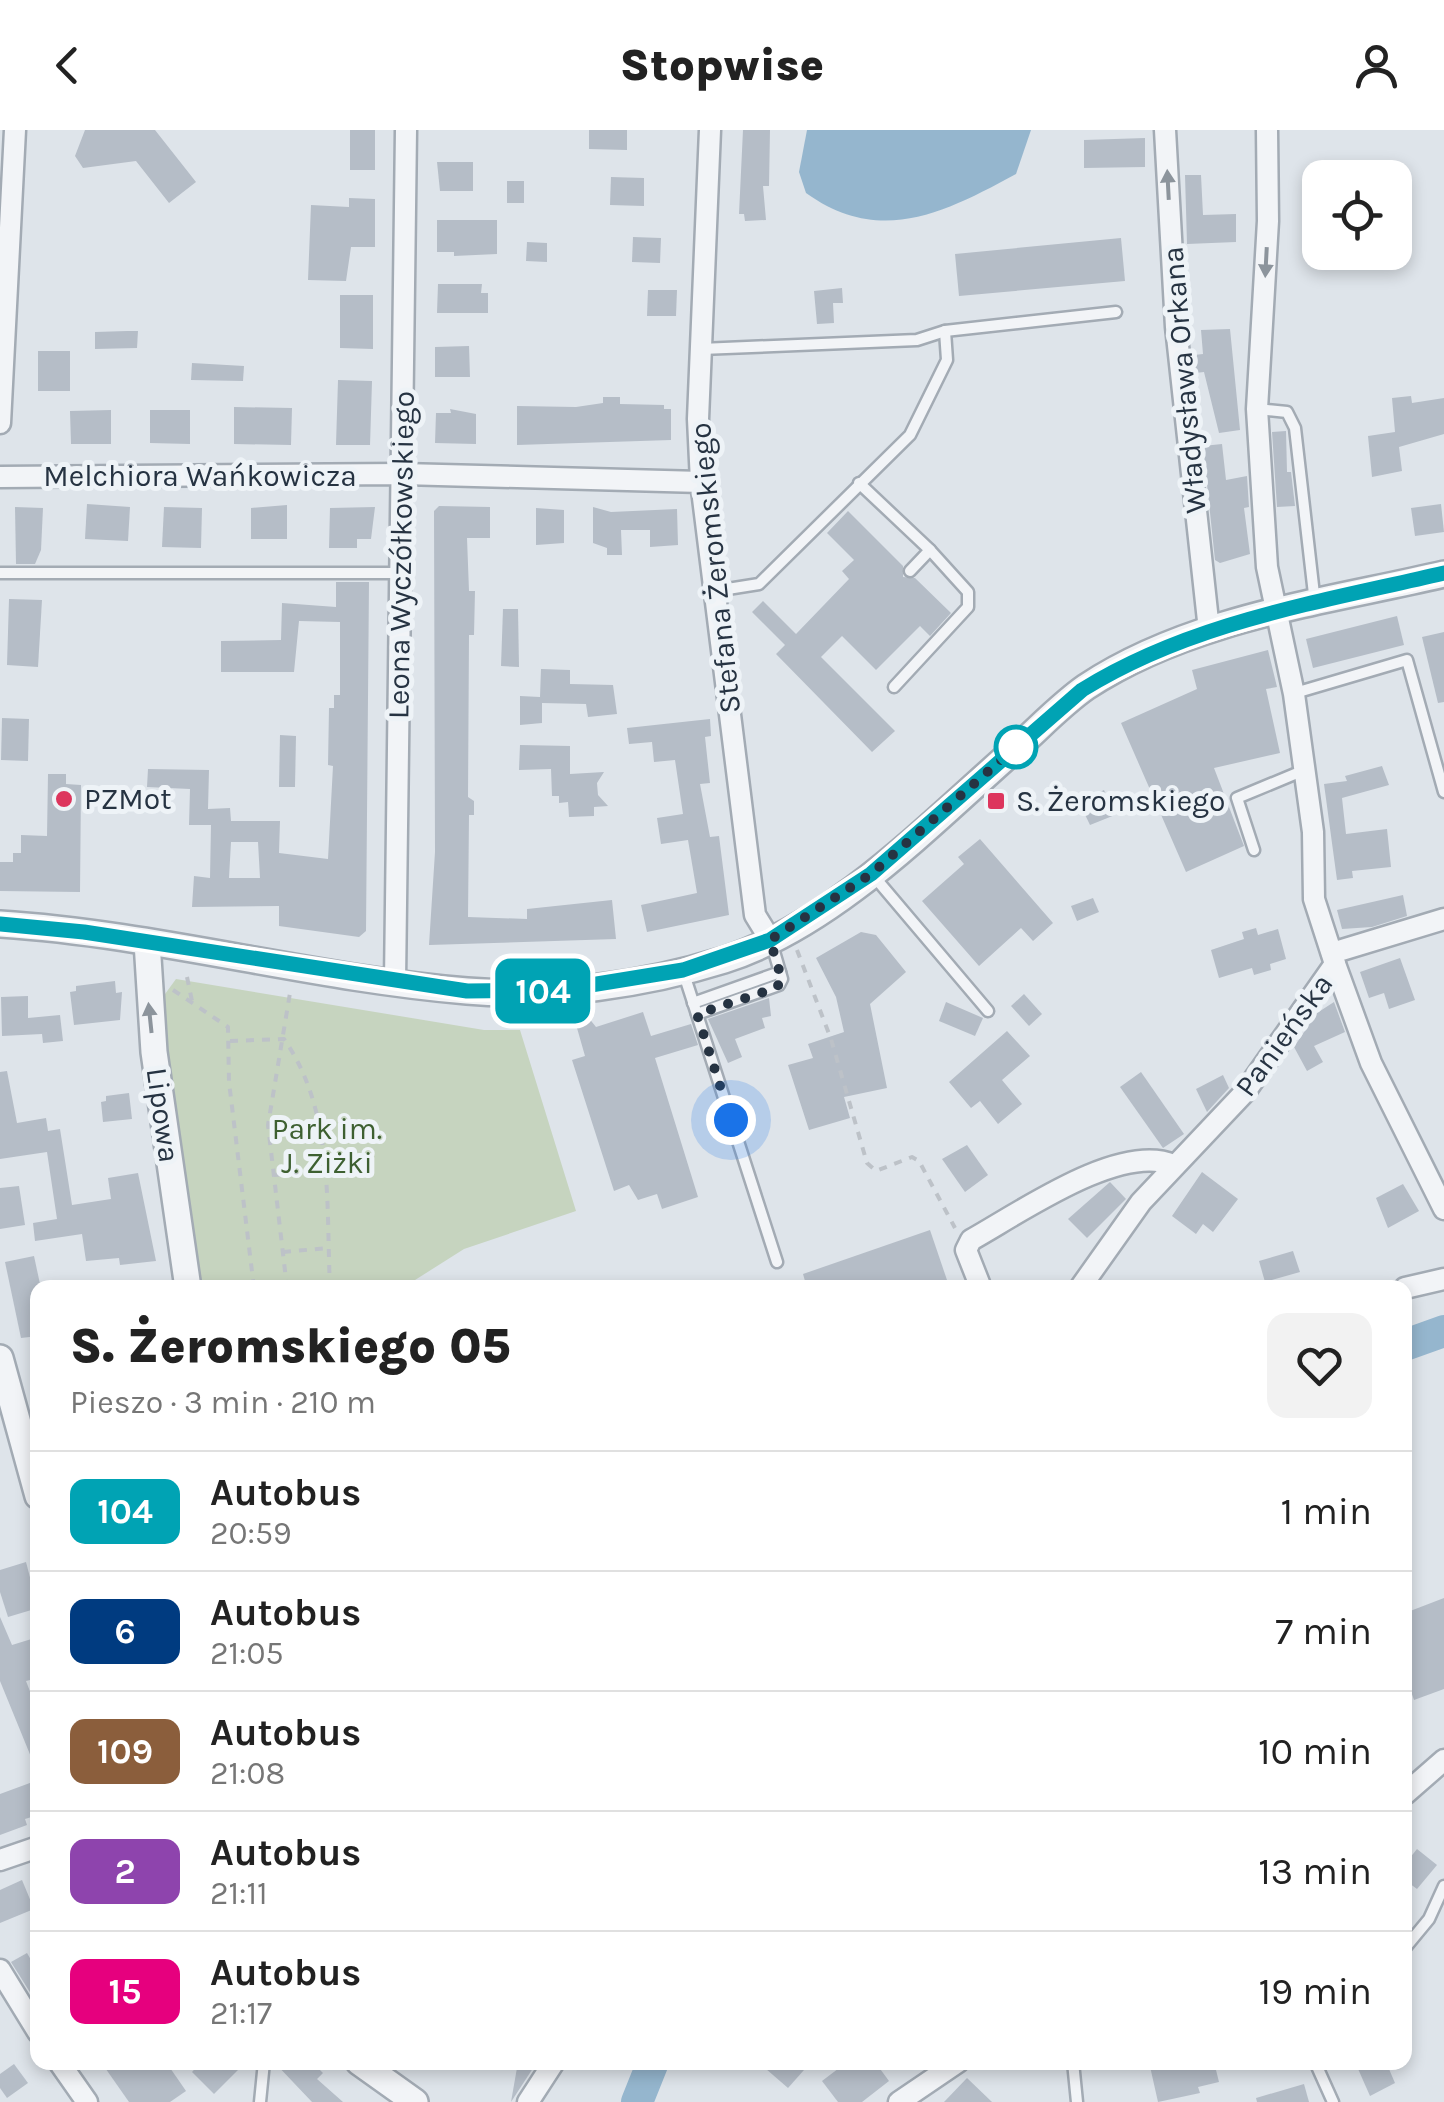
<!DOCTYPE html>
<html lang="pl">
<meta charset="utf-8">
<style>
:root{--surface:#fff;--page:#f2f2f2;--text:#222;--muted:#767676;--line:#e0e0e0}
body{margin:0;font-family:Karla,sans-serif;background:var(--page);color:var(--text);height:100vh;display:flex;flex-direction:column;font-size:38px;white-space:nowrap}
*{box-sizing:border-box;margin:0}
p{font-size:32px;color:var(--muted)}
.icon{flex:none;width:55px;height:55px;fill:none;stroke:currentColor;stroke-width:2;stroke-linecap:round;stroke-linejoin:round}
.map{position:relative;flex:1;overflow:hidden}
.panel{position:absolute;left:30px;top:1150px;width:1382px;height:790px;display:flex;flex-direction:column;background:var(--surface);border-radius:20px;box-shadow:0 5px 15px #0003}
.panel>*{flex:none}
.badge{padding:0 20px;border-radius:15px;font-size:35px;line-height:65px}
.controls{position:absolute;left:1302px;top:30px;display:grid;gap:20px}
.controls a{display:grid;place-items:center;width:110px;height:110px;border-radius:20px;background:var(--surface);box-shadow:0 5px 15px #0003;font-size:50px}
.you{position:absolute;width:50px;height:50px;margin:-25px;border:8px solid #fff;border-radius:50%;background:#1a73e8;box-shadow:0 0 0 15px #1a73e833}
.map>.badge{position:absolute;translate:-50% -50%;box-shadow:0 0 0 5px #fff}
.round{display:grid;place-items:center;flex:none;width:105px;height:105px;border-radius:20px;background:var(--page)}
.overview{display:flex;align-items:center;justify-content:space-between;height:170px;padding:0 40px}
h1{font-size:48px;font-weight:800;line-height:75px}
ul{padding:0;list-style:none}
li{display:flex;align-items:center;gap:30px;height:120px;padding:0 40px;border-top:2px solid var(--line)}
li div{flex:1}
li b{display:block;font-size:38px}
li em{font-style:normal}
li .badge{min-width:110px;font-weight:700;text-align:center}
header{display:flex;justify-content:space-between;align-items:center;height:130px;padding:0 40px;background:var(--surface);font-size:45px;font-weight:800}
.map>svg:first-child{display:block}
</style>
<header><svg class="icon" aria-label="back" viewBox="0 0 24 24"><path d="M15 5l-7 7 7 7"/></svg>Stopwise<svg class="icon" aria-label="person" viewBox="0 0 24 24"><circle cx="12" cy="8" r="4"/><path d="M4 21q1-7 8-7t8 7"/></svg></header>
<div class="map">
<svg width="1444" height="1972" viewBox="0 0 1444 1972">
<rect width="100%" height="100%" fill="#dee4ea"/>
<polygon fill="#c6d4bf" points="176,849 484,900 520,900 576,1081 464,1119 404,1157 197,1157 157,875"/>
<path fill="#95b6ce" d="M807,0H1031L1016,44C944,83 880,116 806,63L799,42Z"/>
<g fill="none" stroke-linecap="round" stroke-linejoin="round">
<g stroke="#95b6ce" stroke-width="32">
<polyline points="1405,1215 1444,1201"/>
<polyline points="637,1972 653,1932"/>
</g>
</g>
<g fill="#b5bdc7" fill-rule="evenodd">
<polygon points="85,0 155,0 196,52 169,73 136,31 83,38 75,26"/>
<rect x="350" y="0" width="25" height="40"/>
<polygon points="589,0 627,0 627,20 589,19"/>
<polygon points="743,0 770,0 769,56 763,56 766,90 745,91 744,84 739,84"/>
<polygon points="1145,8 1145,37 1084,38 1084,10"/>
<polygon points="437,32 473,32 473,61 440,61"/>
<polygon points="1185,45 1201,45 1203,85 1236,84 1236,112 1187,114"/>
<polygon points="611,47 644,48 644,76 610,75"/>
<rect x="507" y="51" width="17" height="22"/>
<polygon points="349,68 375,69 375,117 351,117 346,151 308,150 311,75 349,77"/>
<polygon points="437,90 497,90 497,124 454,126 454,122 437,122"/>
<polygon points="633,107 661,108 660,133 632,132"/>
<polygon points="1121,108 1125,151 959,166 955,124"/>
<polygon points="527,112 547,113 547,132 526,131"/>
<polygon points="438,154 482,154 481,163 488,163 488,183 437,183"/>
<polygon points="842,158 843,173 833,173 834,193 817,194 814,161"/>
<polygon points="648,160 677,160 676,186 647,186"/>
<polygon points="340,165 373,165 373,219 340,218"/>
<polygon points="1230,199 1240,300 1219,303 1204,242 1195,243 1194,225 1203,224 1201,200"/>
<polygon points="127,201 138,201 137,218 95,219 95,202"/>
<polygon points="469,216 470,247 435,247 435,217"/>
<rect x="38" y="221" width="32" height="40"/>
<polygon points="192,233 244,236 243,251 191,250"/>
<polygon points="338,250 372,251 370,315 336,315"/>
<polygon points="1411,266 1412,273 1444,268 1444,304 1399,317 1402,341 1372,347 1368,306 1395,302 1392,268"/>
<polygon points="603,267 620,267 620,274 664,275 664,279 671,279 671,310 517,315 517,276 576,277 603,273"/>
<polygon points="234,277 292,278 291,315 234,314"/>
<polygon points="450,279 476,284 476,314 435,313 436,283 451,283"/>
<polygon points="111,280 111,314 71,314 70,281"/>
<polygon points="150,280 190,280 190,314 150,313"/>
<polygon points="1286,301 1287,342 1291,342 1295,376 1277,377 1272,302"/>
<polygon points="1222,314 1226,350 1247,346 1249,377 1244,378 1250,424 1220,433 1215,430 1203,316"/>
<polygon points="87,374 130,377 128,411 85,409"/>
<polygon points="1441,374 1444,402 1415,406 1411,378"/>
<polygon points="287,375 287,409 251,409 251,378"/>
<polygon points="439,376 490,377 490,408 467,408 469,461 475,461 474,505 469,505 468,667 474,671 474,685 469,685 468,787 527,789 527,779 612,770 616,809 429,815 435,722 434,381"/>
<polygon points="15,377 43,378 41,420 35,434 16,434"/>
<polygon points="164,377 202,378 201,418 162,417"/>
<polygon points="375,377 371,409 357,409 357,418 329,418 330,378"/>
<polygon points="593,377 611,382 677,379 678,415 650,417 650,400 621,400 622,425 607,425 607,418 593,413"/>
<polygon points="536,378 564,380 564,413 536,415"/>
<polygon points="848,381 903,436 903,447 915,448 951,483 930,506 920,496 876,540 842,506 821,527 895,601 872,622 776,524 785,515 752,482 763,471 796,504 849,449 842,441 854,430 827,403"/>
<path d="M336,452H369L366,801L359,807L279,796V776L192,777L194,746L210,748L211,695H189L190,659L147,657L148,639L209,640L208,679L230,678L231,691H280L279,723L328,729L333,636L328,635L329,578H334V565H340V492L299,491L294,542H221V511L281,510L282,473L336,477ZM231,712H258L260,748H229Z"/>
<polygon points="9,469 42,470 38,537 7,535"/>
<polygon points="503,479 518,479 519,537 501,536"/>
<polygon points="1397,486 1404,515 1313,538 1306,509"/>
<polygon points="1444,502 1444,572 1438,573 1422,507"/>
<polygon points="1268,520 1277,557 1266,559 1280,623 1214,638 1244,716 1186,742 1121,593 1197,559 1192,540"/>
<polygon points="541,539 570,540 570,554 613,555 617,584 588,587 586,574 542,573 542,593 520,595 520,566 540,567"/>
<polygon points="2,588 29,589 28,631 1,630"/>
<polygon points="710,589 711,606 705,607 710,653 700,654 710,707 719,706 729,785 647,802 641,775 697,763 688,710 661,714 657,688 683,684 675,630 654,632 652,612 629,614 627,598"/>
<polygon points="280,605 296,606 295,657 279,657"/>
<polygon points="520,615 570,616 570,644 604,642 597,653 598,665 608,676 594,677 594,686 569,687 568,672 559,673 559,666 552,666 551,639 519,640"/>
<polygon points="1382,636 1389,655 1342,668 1346,704 1387,699 1391,737 1352,741 1353,748 1337,750 1324,654 1347,651 1345,646"/>
<polygon points="48,644 66,644 66,654 81,655 80,762 0,761 0,732 13,732 13,723 21,723 21,705 47,706"/>
<polygon points="1104,660 1115,685 1090,695 1079,672"/>
<polygon points="980,709 1053,793 1033,811 1021,798 979,836 922,771 964,734 958,727"/>
<polygon points="1403,765 1407,786 1372,797 1342,799 1337,780"/>
<polygon points="1093,768 1099,782 1077,791 1071,776"/>
<polygon points="1256,798 1258,805 1278,799 1286,829 1270,834 1271,840 1254,845 1252,838 1219,848 1211,820 1244,809 1242,802"/>
<polygon points="861,802 876,805 906,842 870,874 887,958 844,967 850,988 809,1000 788,935 813,928 808,914 844,902 836,867 816,828"/>
<polygon points="1400,828 1415,870 1389,879 1384,863 1369,868 1360,842"/>
<polygon points="115,851 116,863 122,862 120,890 74,895 70,862 76,861 76,856"/>
<polygon points="1024,864 1042,884 1029,896 1011,876"/>
<polygon points="28,866 28,888 60,885 63,911 43,913 42,904 2,906 1,867"/>
<polygon points="769,868 771,886 762,888 765,898 735,909 742,927 728,933 708,889"/>
<polygon points="946,872 983,888 975,906 939,891"/>
<polygon points="1334,872 1345,902 1314,916 1323,932 1307,941 1294,917 1317,883"/>
<polygon points="643,882 651,906 691,894 698,915 655,928 698,1067 662,1079 657,1064 638,1070 629,1055 614,1061 572,930 585,926 575,891 588,887 596,897"/>
<polygon points="1007,901 1030,926 1002,950 1022,974 998,994 980,971 971,978 949,952"/>
<polygon points="7,941 17,993 46,988 48,1001 60,999 72,1075 111,1069 108,1048 138,1043 156,1131 120,1135 119,1128 86,1131 82,1104 35,1111 33,1093 57,1089 47,1022 0,1029 0,942"/>
<polygon points="1141,942 1184,1004 1163,1018 1120,957"/>
<polygon points="1223,945 1229,958 1207,982 1196,959"/>
<polygon points="129,963 132,989 103,992 101,972 106,971 106,966"/>
<polygon points="967,1015 988,1045 965,1062 942,1029"/>
<polygon points="1202,1042 1238,1069 1213,1102 1203,1094 1196,1104 1172,1086"/>
<polygon points="1110,1052 1126,1069 1087,1108 1068,1089"/>
<polygon points="1403,1054 1419,1081 1388,1098 1376,1068"/>
<polygon points="19,1056 25,1095 0,1099 0,1058"/>
<polygon points="930,1100 947,1150 925,1158 807,1158 803,1144"/>
<polygon points="1293,1121 1300,1142 1265,1152 1259,1131"/>
<polygon points="34,1126 40,1154 38,1206 21,1208 5,1132"/>
<polygon points="26,1432 38,1478 8,1487 0,1462 0,1440"/>
<polygon points="1444,1468 1444,1559 1414,1570 1405,1544 1405,1483"/>
<polygon points="0,1487 12,1515 38,1507 38,1548 26,1551 38,1582 38,1644 0,1551"/>
<polygon points="38,1650 38,1685 25,1689 27,1695 0,1705 0,1664"/>
<polygon points="1417,1719 1437,1735 1417,1759 1405,1750 1405,1734"/>
<polygon points="22,1750 34,1779 0,1793 0,1760"/>
<polygon points="27,1823 38,1842 38,1875 11,1832"/>
<polygon points="101,1932 166,1932 186,1961 170,1972 129,1972"/>
<polygon points="201,1932 246,1932 214,1964 192,1942"/>
<polygon points="274,1932 312,1932 323,1943 317,1949 343,1972 312,1972"/>
<polygon points="518,1932 537,1932 511,1972"/>
<polygon points="758,1932 795,1932 804,1940 788,1958"/>
<polygon points="847,1932 875,1932 889,1951 862,1972 838,1972 822,1951"/>
<polygon points="1149,1932 1214,1932 1219,1952 1198,1957 1200,1963 1158,1972"/>
<polygon points="1355,1932 1386,1932 1395,1953 1370,1966"/>
<polygon points="14,1934 28,1953 7,1968 0,1958 0,1944"/>
<polygon points="967,1948 992,1972 944,1972"/>
<polygon points="1304,1954 1309,1972 1257,1972 1256,1968"/>
</g>
<g fill="none" stroke-linecap="round" stroke-linejoin="round">
<g stroke="#a3abb4" stroke-width="15">
<g id="service">
<polyline points="701,219 917,210 945,201"/>
<polyline points="1257,279 1287,282 1295,298 1315,473"/>
<polyline points="859,353 930,420 910,441"/>
<polyline points="0,443 398,443"/>
<polyline points="715,461 759,454 910,305 947,230 945,201 1116,182"/>
<polyline points="894,557 968,477 968,462 930,420"/>
<polyline points="1295,563 1407,530 1444,662"/>
<polyline points="1254,720 1237,668 1302,641"/>
<polyline points="872,744 988,881"/>
<polyline points="683,841 777,1132"/>
<polyline points="693,873 780,842"/>
<polyline points="697,884 779,855 782,849 771,811"/>
<polyline points="1405,1818 1429,1789 1444,1756"/>
<polyline points="1073,1932 1077,1972"/>
<polyline points="1315,1932 1333,1972"/>
<polyline points="260,1972 264,1932"/>
</g>
</g>
<g stroke="#a3abb4" stroke-width="25">
<g id="minor">
<polyline points="710,0 698,289 701,352 755,785 771,811"/>
<polyline points="1165,0 1176,197 1209,500"/>
<polyline points="0,293 15,0"/>
<polyline points="0,347 403,344 701,352"/>
<polyline points="1332,823 1444,789"/>
<polyline points="1335,834 1371,933 1444,1079"/>
<polyline points="395,851 406,0"/>
<path d="M981,1158L966,1120L971,1110C1018,1084 1120,1012 1173,1035"/>
<polyline points="1080,1158 1141,1072 1245,962 1335,834 1314,769 1313,702 1294,564 1267,437 1257,279 1268,91 1267,0"/>
<polyline points="1405,1158 1444,1149"/>
<polyline points="1405,1664 1444,1630"/>
<polyline points="0,1730 38,1717"/>
<polyline points="0,1840 38,1902"/>
<polyline points="59,1932 87,1972"/>
<polyline points="528,1972 554,1932"/>
<polyline points="899,1972 958,1932"/>
</g>
</g>
<g stroke="#a3abb4" stroke-width="30">
<g id="tertiary">
<path d="M0,794C157,804 310,848 467,861C551,868 644,855 724,830C835,795 935,689 1021,614C1042,595 1063,573 1086,557C1190,488 1324,472 1444,444"/>
<polyline points="147,812 154,922 188,1158"/>
<polyline points="0,1228 38,1366"/>
<polyline points="359,1932 415,1972"/>
</g>
</g>
<g stroke="#bdc2c8" stroke-width="4" stroke-dasharray="8 8" stroke-linecap="butt">
<polyline points="797,820 831,909 867,1033 876,1041 912,1027 919,1031 955,1098"/>
<polyline points="187,847 192,871"/>
<polyline points="173,860 228,897 229,952 254,1158"/>
<path d="M230,911L284,909C334,981 326,1072 330,1158"/>
<polyline points="274,1045 323,1042"/>
<polyline points="283,1122 328,1118"/>
<polyline points="287,1158 268,995 290,863"/>
</g>
<use href="#service" stroke="#f2f4f7" stroke-width="10"/>
<use href="#minor" stroke="#f2f4f7" stroke-width="20"/>
<use href="#tertiary" stroke="#f2f4f7" stroke-width="25"/>
</g>
<defs><path id="oneway-solid" d="M-6-.8H1V-3.2L6.5 0L1 3.2V.8H-6Z" transform="scale(2.5)"/></defs>
<g fill="#8c949c">
<use href="#oneway-solid" transform="translate(1168 55) rotate(-93)"/>
<use href="#oneway-solid" transform="translate(1266 132) rotate(93)"/>
<use href="#oneway-solid" transform="translate(150 888) rotate(-96)"/>
</g>
<g fill="none" stroke-linecap="round" stroke-linejoin="round">
<g stroke="#fff" stroke-width="22">
<path id="line" d="M0,794L84,802L467,861L560,860L683,840L770,810L871,744L1082,560C1191,492 1320,472 1444,443"/>
</g>
<use href="#line" stroke="#00a3b4" stroke-width="15"/>
<polyline stroke="#263342" stroke-width="10" stroke-dasharray="0 18" points="731,990 697,884 776,858 782,850 770,810 871,744 1024,610 1016,617"/>
</g>
<circle fill="#fff" stroke="#00a3b4" stroke-width="5" cx="1016" cy="617" r="20"/>
<g fill="#dd355d" stroke="#eef3f7" stroke-width="4">
<circle cx="64" cy="669" r="10"/>
<rect x="986" y="661" width="20" height="20" rx="5"/>
</g>
<g text-anchor="middle" dominant-baseline="central" stroke-width="10" stroke-linejoin="round" paint-order="stroke">
<g font-size="30" fill="#263342" stroke="#eef3f7">
<text transform="translate(1184 250) rotate(-95)">Władysława Orkana</text>
<text x="200" y="346">Melchiora Wańkowicza</text>
<text transform="translate(401 425) rotate(-89)">Leona Wyczółkowskiego</text>
<text transform="translate(715 438) rotate(-96)">Stefana Żeromskiego</text>
<text transform="translate(1284 905) rotate(-54)">Panieńska</text>
<text transform="translate(163 985) rotate(82)">Lipowa</text>
</g>
<g font-size="30" fill="#263342" stroke="#eef3f7" text-anchor="start">
<text x="84" y="669">PZMot</text>
<text x="1016" y="671">S. Żeromskiego</text>
</g>
<g font-size="30" fill="#3e6031" stroke="#eef3f7">
<text x="327" y="999">Park im.<tspan x="327" dy="34">J. Ziżki</tspan></text>
</g>
</g>
</svg>
<div class="controls">
<a><svg class="icon" aria-label="locate" viewBox="0 0 24 24"><circle cx="12" cy="12" r="6"/><path d="M12 2v4M12 18v4M2 12h4M18 12h4"/></svg></a>
</div>
<div class="you" style="left:731px;top:990px"></div>
<b class="badge" style="left:543px;top:861px;background:#00a3b4;color:#fff">104</b>
<section class="panel">
<div class="overview"><div><h1>S. Żeromskiego 05</h1><p>Pieszo · 3 min · 210 m</p></div><a class="round"><svg class="icon" aria-label="heart" viewBox="0 0 24 24"><path d="M12 20l-8-8c-3-5 5-10 8-4 3-6 11-1 8 4z"/></svg></a></div>
<ul>
<li><span class="badge" style="background:#00a3b4;color:#fff">104</span><div><b>Autobus</b><p>20:59</p></div><em>1 min</em></li>
<li><span class="badge" style="background:#003b80;color:#fff">6</span><div><b>Autobus</b><p>21:05</p></div><em>7 min</em></li>
<li><span class="badge" style="background:#8b5e3c;color:#fff">109</span><div><b>Autobus</b><p>21:08</p></div><em>10 min</em></li>
<li><span class="badge" style="background:#8e44ad;color:#fff">2</span><div><b>Autobus</b><p>21:11</p></div><em>13 min</em></li>
<li><span class="badge" style="background:#e6007e;color:#fff">15</span><div><b>Autobus</b><p>21:17</p></div><em>19 min</em></li>
</ul>
</section>
</div>
